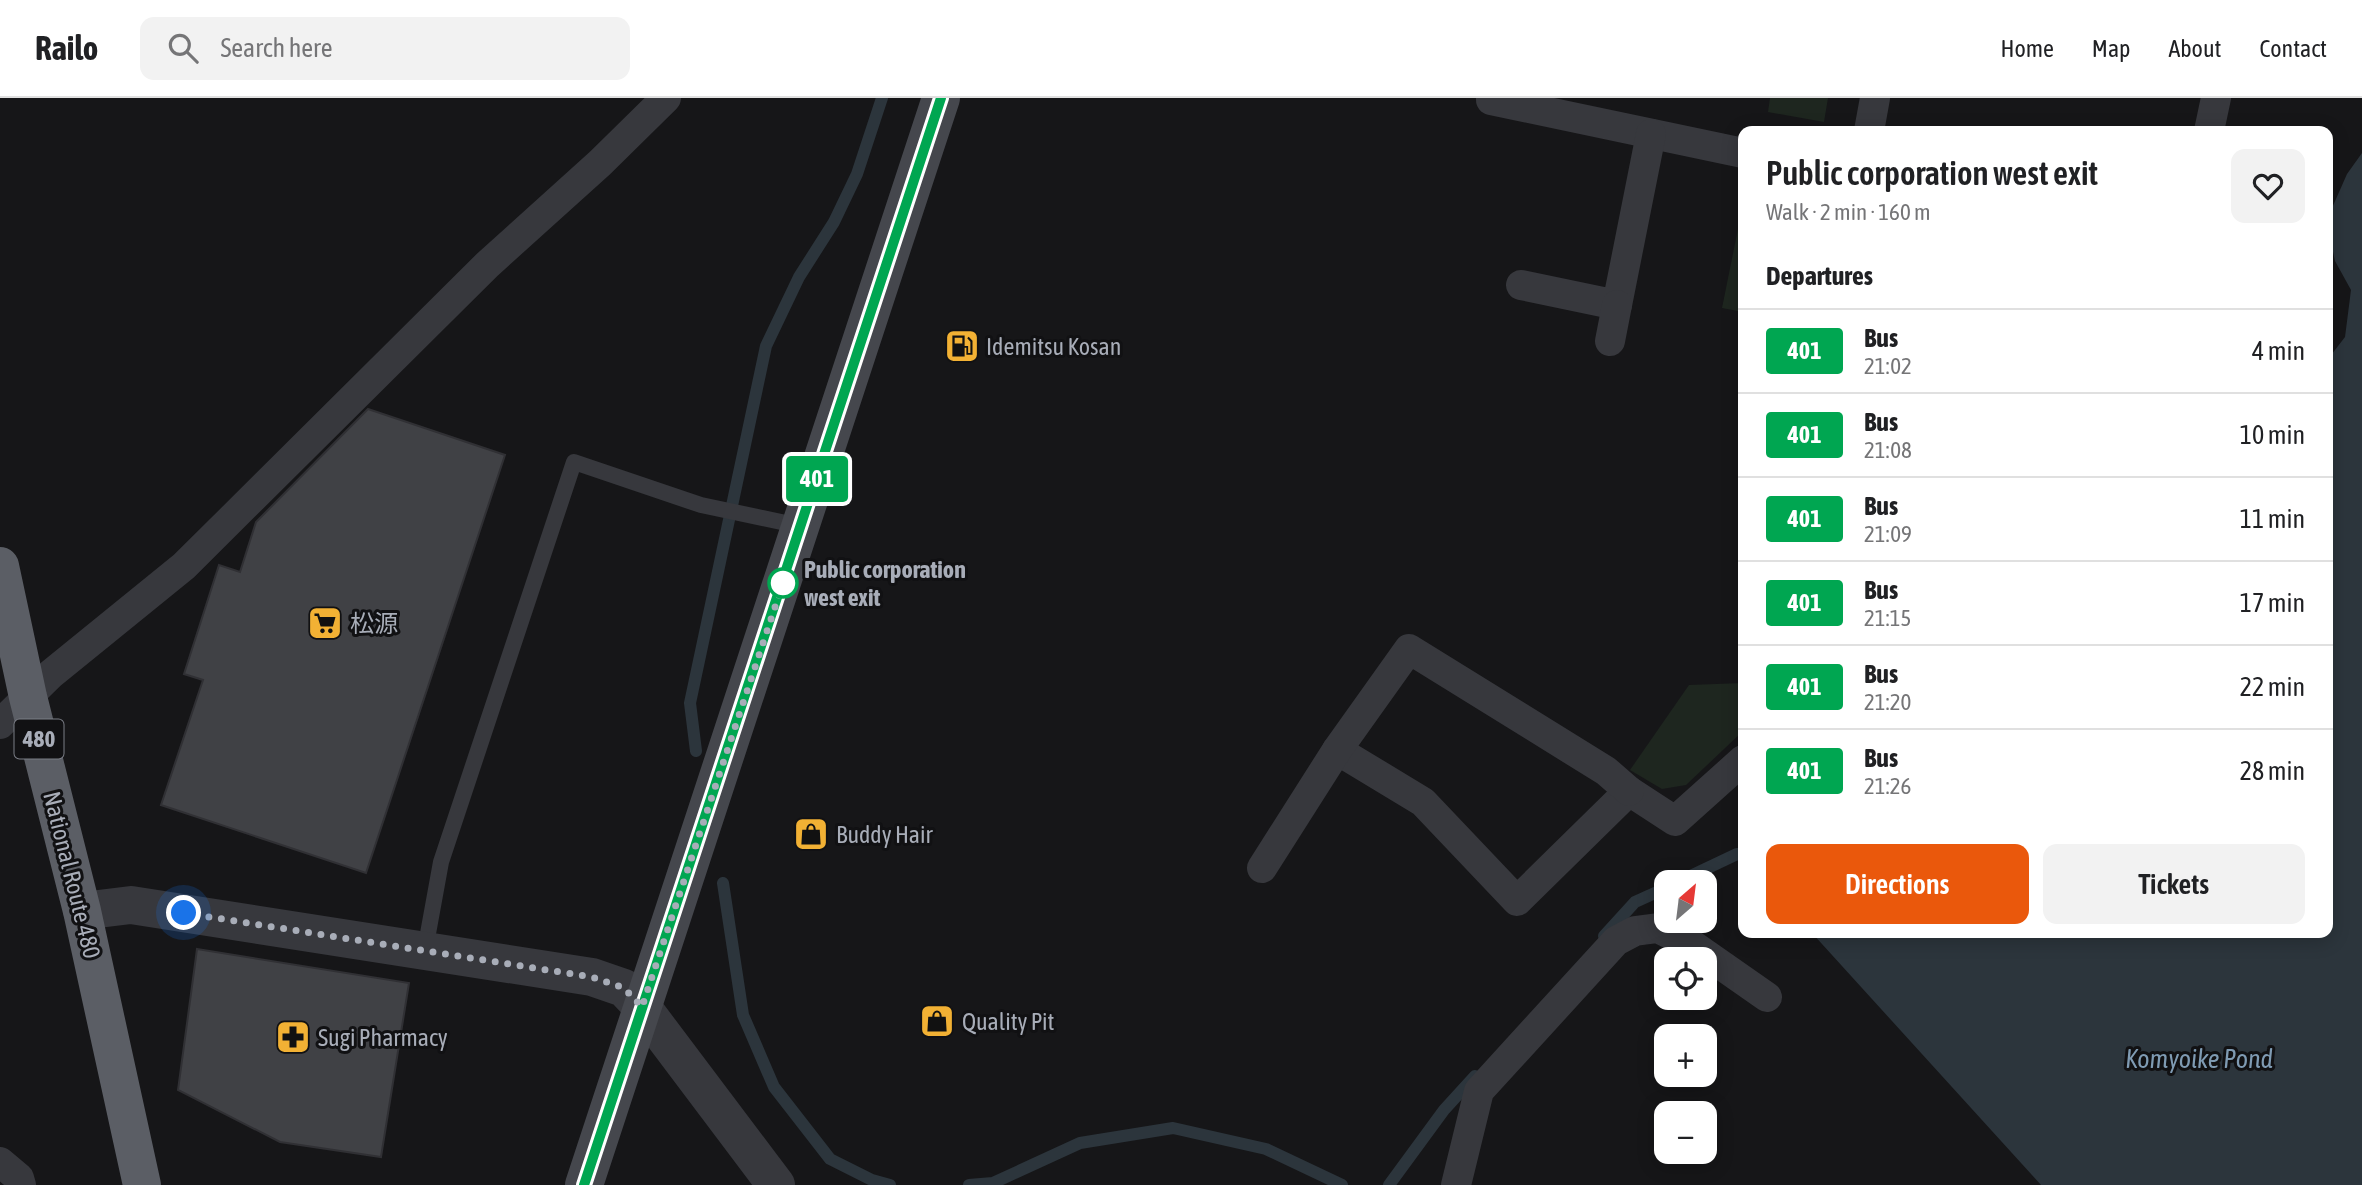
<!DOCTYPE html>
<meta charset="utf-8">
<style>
:root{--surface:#fff;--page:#f2f2f2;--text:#202124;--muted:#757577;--line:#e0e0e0;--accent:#ea580c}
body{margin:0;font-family:"Asap Condensed","Noto Sans JP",sans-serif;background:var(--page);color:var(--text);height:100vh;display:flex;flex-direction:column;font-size:26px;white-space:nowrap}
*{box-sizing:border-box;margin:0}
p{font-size:23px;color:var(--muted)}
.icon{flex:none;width:38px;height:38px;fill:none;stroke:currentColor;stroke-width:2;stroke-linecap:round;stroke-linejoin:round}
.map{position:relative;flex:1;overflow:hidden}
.panel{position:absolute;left:1738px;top:28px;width:595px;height:812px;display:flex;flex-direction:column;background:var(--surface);border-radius:14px;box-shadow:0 4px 18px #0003}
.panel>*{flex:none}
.badge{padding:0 14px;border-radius:5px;font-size:24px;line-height:46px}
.needle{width:46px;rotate:28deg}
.buttons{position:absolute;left:1654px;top:772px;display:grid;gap:14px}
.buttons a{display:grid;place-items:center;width:63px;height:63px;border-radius:14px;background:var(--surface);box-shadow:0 4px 18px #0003;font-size:35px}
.you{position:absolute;width:35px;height:35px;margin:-18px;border:5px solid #fff;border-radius:50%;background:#1a73e8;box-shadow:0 0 0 10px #1a73e833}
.map>.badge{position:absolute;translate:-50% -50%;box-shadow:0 0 0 4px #fff}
h2{padding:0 28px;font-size:26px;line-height:63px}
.round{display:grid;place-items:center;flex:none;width:74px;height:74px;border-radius:14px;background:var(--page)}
.head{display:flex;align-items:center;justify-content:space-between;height:119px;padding:0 28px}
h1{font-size:33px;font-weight:600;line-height:52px}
.cta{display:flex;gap:14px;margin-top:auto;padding:14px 28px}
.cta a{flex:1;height:80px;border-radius:14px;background:var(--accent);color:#fff;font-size:28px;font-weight:600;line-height:80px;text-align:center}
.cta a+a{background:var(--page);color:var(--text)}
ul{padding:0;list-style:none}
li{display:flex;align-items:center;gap:21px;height:84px;padding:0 28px;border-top:2px solid var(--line)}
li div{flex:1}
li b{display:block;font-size:26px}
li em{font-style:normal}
li .badge{min-width:77px;font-weight:700;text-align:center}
header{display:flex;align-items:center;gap:42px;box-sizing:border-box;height:98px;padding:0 35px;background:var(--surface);border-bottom:2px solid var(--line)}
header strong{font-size:33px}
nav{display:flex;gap:38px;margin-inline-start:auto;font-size:24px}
.search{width:490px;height:63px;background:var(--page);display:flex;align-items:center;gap:18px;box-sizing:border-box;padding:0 24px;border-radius:14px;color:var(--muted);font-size:26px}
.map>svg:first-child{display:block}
</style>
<header>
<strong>Railo</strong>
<div class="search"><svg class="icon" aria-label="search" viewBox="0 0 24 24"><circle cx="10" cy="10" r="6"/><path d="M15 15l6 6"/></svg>Search here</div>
<nav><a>Home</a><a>Map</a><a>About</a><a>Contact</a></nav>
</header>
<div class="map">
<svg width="2362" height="1087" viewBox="0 0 2362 1087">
<rect width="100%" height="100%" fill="#161618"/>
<g fill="#1e261f">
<polygon points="1770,0 1828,0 1824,24 1768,14"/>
<polygon points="1743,106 1743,214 1722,210"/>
<polygon points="1743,585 1743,633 1686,687 1662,691 1630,672 1689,587"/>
</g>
<polygon fill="#2c353c" points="2362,55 2362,1087 2041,1087 1812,835 2328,835 2328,261 2345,239 2351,192 2335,163 2328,131 2332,110 2347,76"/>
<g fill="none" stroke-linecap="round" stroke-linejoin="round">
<g stroke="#2c353c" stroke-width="12">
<polyline points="696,653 690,605 766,248 799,179 834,124 857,76 882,0"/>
<polyline points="1678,784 1737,756 1743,756"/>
<polyline points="723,785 743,917 774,989 830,1061 872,1082 890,1087"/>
<polyline points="1604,838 1635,804 1666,790"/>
<polyline points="969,1087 993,1085 1080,1045 1173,1030 1266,1051 1342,1087"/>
<polyline points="1389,1087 1444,1012 1475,978"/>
</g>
</g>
<g fill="#404145" stroke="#303034" stroke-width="2">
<polygon points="368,311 505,357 366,775 161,707 203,582 184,576 219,467 240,474 256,424"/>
<polygon points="197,851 409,885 381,1059 280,1044 178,992"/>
</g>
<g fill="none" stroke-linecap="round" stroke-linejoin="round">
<polyline stroke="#37383d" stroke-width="16" points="425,852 441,764 574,364 701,407 800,428"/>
<g stroke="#37383d" stroke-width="30">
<polyline points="1491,0 1491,2 1743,55"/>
<polyline points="1869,33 1875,0"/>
<polyline points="2209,33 2216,0"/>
<polyline points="1521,187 1617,207 1651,36"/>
<polyline points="1610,243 1617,207"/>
<polyline points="0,626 51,576 184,468 487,167 600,65 666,0"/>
<polyline points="1337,652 1423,704 1517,803 1629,693 1675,723 1743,662"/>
<polyline points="1262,770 1337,652 1409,551 1606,673 1629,693"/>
<polyline points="0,1064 19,1080 21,1087"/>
<polyline points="1456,1087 1479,993 1616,843 1635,833 1658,830 1694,848 1767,899"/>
</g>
<polyline stroke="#37383d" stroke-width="38" points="82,813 131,807 592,879 624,890 642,909 776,1087"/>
<polyline stroke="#45474d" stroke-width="38" points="584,1087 941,0"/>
<polyline stroke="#5b5e65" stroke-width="38" points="0,468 28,599 82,813 142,1087"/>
</g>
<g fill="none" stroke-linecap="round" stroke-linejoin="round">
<g stroke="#fff" stroke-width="16">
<polyline id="line" points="584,1087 941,0"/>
</g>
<use href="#line" stroke="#00a651" stroke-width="10"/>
<polyline stroke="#a8adb8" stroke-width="7" stroke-dasharray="0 12.6" points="184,815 592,879 624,890 642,909 783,485"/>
</g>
<defs>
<g id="fuel-square" transform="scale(1.75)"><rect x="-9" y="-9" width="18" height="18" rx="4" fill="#f2b134" stroke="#111113"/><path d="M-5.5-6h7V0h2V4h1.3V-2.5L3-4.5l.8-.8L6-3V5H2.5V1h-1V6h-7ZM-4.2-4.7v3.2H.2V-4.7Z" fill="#111"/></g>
<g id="supermarket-square" transform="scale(1.75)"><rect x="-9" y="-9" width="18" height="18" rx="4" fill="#f2b134" stroke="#111113"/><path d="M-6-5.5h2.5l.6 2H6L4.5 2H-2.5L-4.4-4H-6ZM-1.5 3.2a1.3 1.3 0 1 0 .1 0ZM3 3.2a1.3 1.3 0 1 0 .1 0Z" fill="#111"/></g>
<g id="shop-square" transform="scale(1.75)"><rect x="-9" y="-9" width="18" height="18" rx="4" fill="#f2b134" stroke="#111113"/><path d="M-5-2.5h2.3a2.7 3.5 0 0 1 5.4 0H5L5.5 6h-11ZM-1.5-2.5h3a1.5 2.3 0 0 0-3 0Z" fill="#111"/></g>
<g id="pharmacy-square" transform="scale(1.75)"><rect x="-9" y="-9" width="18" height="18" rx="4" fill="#f2b134" stroke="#111113"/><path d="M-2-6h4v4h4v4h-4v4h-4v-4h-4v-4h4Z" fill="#111"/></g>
</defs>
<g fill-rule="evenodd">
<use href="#fuel-square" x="962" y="248"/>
<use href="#supermarket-square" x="325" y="525"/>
<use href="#shop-square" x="811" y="736"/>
<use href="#shop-square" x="937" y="923"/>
<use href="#pharmacy-square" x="293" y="939"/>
</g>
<circle fill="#fff" stroke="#00a651" stroke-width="3.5" cx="783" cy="485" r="14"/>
<g text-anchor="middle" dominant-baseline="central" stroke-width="6" stroke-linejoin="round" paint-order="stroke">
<rect fill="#111113" stroke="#7b7e86" stroke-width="2" x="14.5" y="621.5" width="49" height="39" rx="5"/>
<g font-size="23" font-weight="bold" fill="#a8adb8">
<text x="39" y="641">480</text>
</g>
<g font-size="24" fill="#a8adb8" stroke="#111113" text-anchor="start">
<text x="986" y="248">Idemitsu Kosan</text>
<text x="350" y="525">松源</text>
<text x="836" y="736">Buddy Hair</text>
<text x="962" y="923">Quality Pit</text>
<text x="318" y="939">Sugi Pharmacy</text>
</g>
<g font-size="24" font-weight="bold" fill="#a8adb8" stroke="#111113" text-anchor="start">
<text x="804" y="471">Public corporation<tspan x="804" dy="28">west exit</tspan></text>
</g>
<g font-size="24" fill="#a8adb8" stroke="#111113">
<text transform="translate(72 777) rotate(76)">National Route 480</text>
</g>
<g font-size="26" font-style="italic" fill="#7f9bb3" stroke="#111113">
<text x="2199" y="961">Komyoike Pond</text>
</g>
</g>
</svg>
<div class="buttons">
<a><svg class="needle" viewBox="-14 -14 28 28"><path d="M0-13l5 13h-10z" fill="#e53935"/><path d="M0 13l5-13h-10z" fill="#757577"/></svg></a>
<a><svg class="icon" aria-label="locate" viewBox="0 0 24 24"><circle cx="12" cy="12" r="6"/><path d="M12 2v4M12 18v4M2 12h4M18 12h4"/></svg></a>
<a>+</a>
<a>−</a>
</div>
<div class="you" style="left:184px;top:815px"></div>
<b class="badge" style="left:817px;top:381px;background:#00a651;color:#fff">401</b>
<section class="panel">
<div class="head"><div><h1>Public corporation west exit</h1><p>Walk · 2 min · 160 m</p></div><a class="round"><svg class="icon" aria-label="heart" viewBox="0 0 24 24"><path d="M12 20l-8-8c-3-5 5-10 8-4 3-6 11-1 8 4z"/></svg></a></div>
<h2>Departures</h2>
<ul>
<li><span class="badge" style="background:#00a651;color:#fff">401</span><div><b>Bus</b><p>21:02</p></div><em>4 min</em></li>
<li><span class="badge" style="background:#00a651;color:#fff">401</span><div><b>Bus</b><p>21:08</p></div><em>10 min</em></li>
<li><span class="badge" style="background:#00a651;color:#fff">401</span><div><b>Bus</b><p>21:09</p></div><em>11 min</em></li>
<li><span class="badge" style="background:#00a651;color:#fff">401</span><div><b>Bus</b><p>21:15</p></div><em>17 min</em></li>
<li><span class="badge" style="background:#00a651;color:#fff">401</span><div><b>Bus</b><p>21:20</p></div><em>22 min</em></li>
<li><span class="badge" style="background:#00a651;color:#fff">401</span><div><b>Bus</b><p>21:26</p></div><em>28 min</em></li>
</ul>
<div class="cta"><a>Directions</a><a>Tickets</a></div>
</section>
</div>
